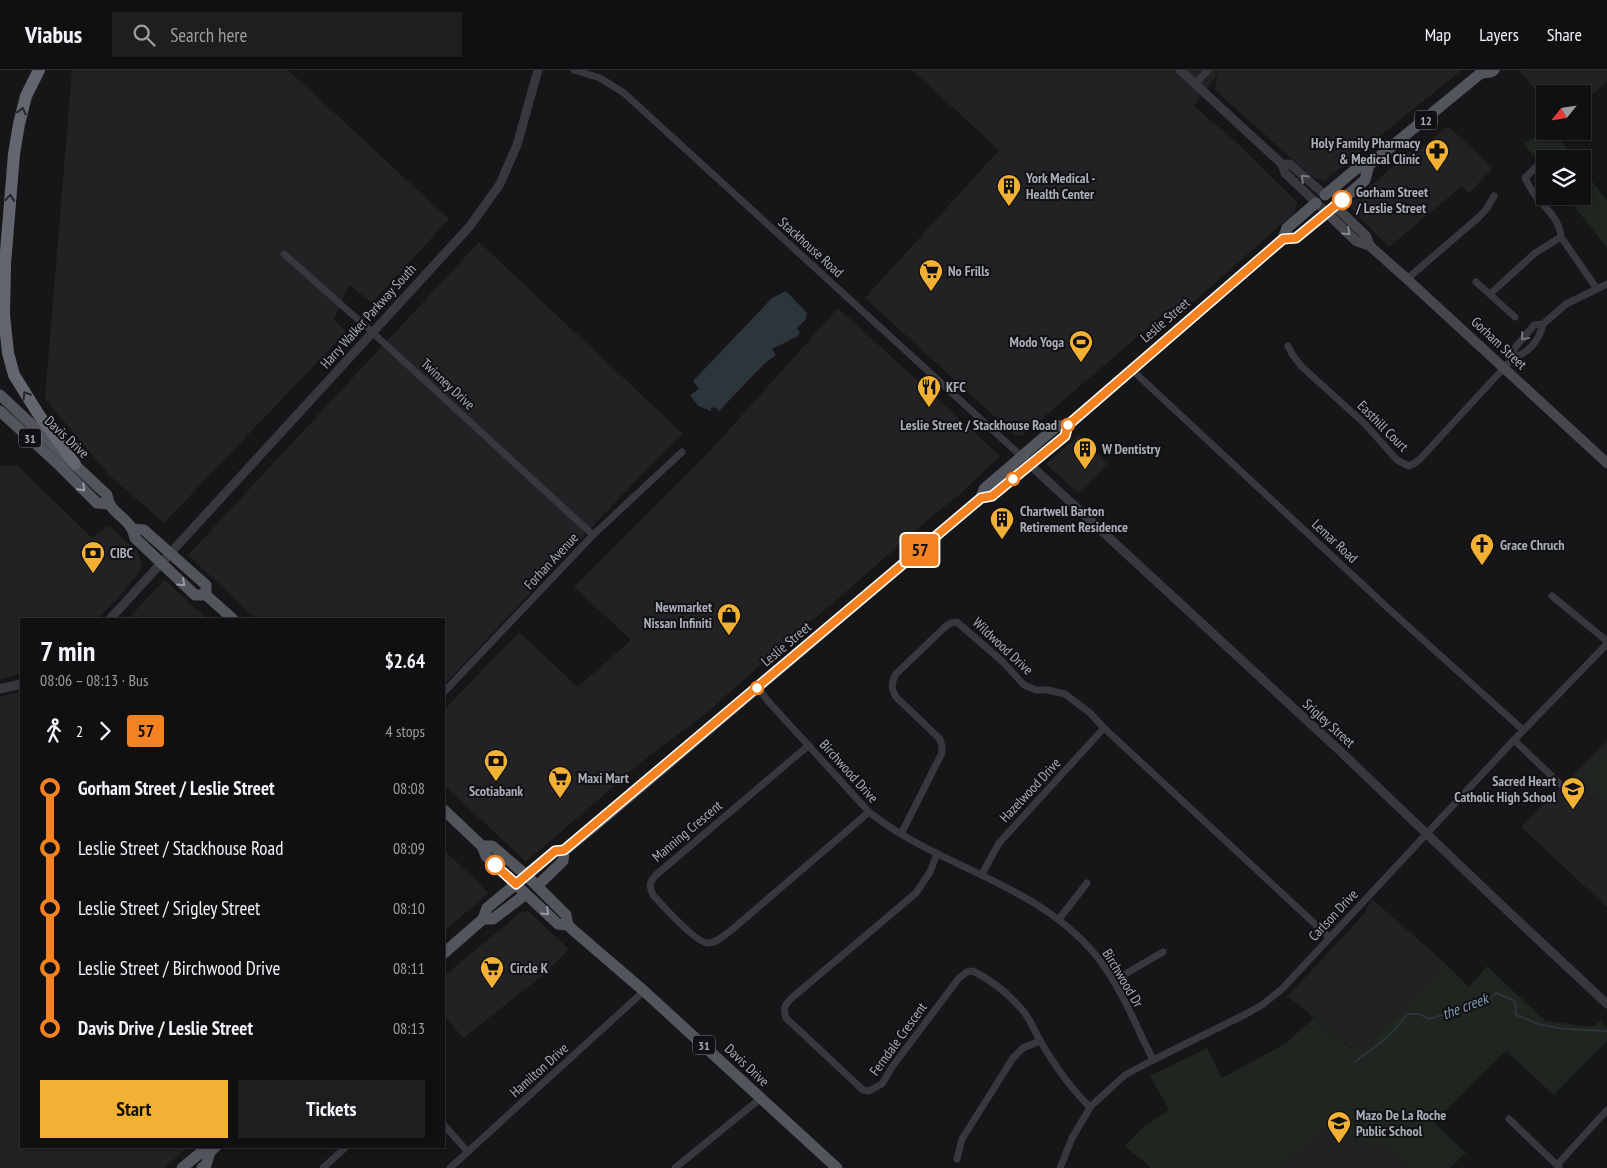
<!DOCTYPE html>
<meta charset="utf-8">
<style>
:root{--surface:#101012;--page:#1e1e20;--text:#f1f3f6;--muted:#9c9d9f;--line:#303032;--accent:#f2b134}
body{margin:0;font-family:"PT Sans Narrow",sans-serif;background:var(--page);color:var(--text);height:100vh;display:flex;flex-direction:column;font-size:19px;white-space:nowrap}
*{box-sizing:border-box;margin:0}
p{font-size:16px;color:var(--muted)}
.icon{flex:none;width:28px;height:28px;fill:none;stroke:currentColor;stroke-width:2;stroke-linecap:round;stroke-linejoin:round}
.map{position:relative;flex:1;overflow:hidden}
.panel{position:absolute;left:20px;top:548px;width:425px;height:530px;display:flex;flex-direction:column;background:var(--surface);border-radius:0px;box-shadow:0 1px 4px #0004,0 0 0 1px var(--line)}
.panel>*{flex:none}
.badge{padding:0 10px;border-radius:4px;font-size:18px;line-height:32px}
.needle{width:32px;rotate:240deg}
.controls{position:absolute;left:1536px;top:15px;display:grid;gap:10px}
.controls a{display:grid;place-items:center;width:55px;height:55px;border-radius:0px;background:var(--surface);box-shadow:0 1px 4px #0004,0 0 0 1px var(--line);font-size:25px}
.map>.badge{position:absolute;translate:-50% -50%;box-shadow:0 0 0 2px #fff}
.legs{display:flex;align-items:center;gap:8px;height:55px;padding:0 20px;font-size:16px}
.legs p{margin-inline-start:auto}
.overview{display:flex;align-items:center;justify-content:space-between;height:85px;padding:0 20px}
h1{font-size:28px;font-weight:700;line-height:38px}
.cta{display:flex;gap:10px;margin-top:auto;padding:10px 20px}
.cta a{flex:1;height:58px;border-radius:0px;background:var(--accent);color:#111;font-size:20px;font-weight:700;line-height:58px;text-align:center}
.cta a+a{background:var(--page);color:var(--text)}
ul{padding:0 20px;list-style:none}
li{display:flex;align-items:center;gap:18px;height:60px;font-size:19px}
li i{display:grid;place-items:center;width:8px;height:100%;margin:0 6px;background:currentColor}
li i::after{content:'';width:12px;height:12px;margin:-6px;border:4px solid;border-radius:50%;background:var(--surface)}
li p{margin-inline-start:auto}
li:first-child i{background:linear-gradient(#0000 50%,currentColor 0)}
li:last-child i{background:linear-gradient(currentColor 50%,#0000 0)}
header{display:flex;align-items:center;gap:30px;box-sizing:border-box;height:70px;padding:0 25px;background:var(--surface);border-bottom:1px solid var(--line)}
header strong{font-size:24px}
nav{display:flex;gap:28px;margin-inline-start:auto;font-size:18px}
.search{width:350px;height:45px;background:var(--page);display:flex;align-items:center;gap:12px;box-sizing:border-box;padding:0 18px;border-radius:0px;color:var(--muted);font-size:19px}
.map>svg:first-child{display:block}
</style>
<header>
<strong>Viabus</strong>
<div class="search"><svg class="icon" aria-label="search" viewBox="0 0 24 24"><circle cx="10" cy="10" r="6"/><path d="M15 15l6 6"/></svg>Search here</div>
<nav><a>Map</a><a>Layers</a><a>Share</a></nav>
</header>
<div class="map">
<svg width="1607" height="1098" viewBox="0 0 1607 1098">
<rect width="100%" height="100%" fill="#161618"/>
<g fill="#222225">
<polygon points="72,0 288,0 449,149 372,233 349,215 334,249 346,262 164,453 110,406 45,329"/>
<polygon points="912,0 1462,0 1324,111 1311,106 1215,20 1217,5 1194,36 1237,73 1297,132 1295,142 1180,244 1172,237 1023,365 1016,366 865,228 999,80"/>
<polygon points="1522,0 1607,0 1607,12 1583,32 1582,24 1545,24 1545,31 1520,2"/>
<polygon points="1448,56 1493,98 1469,123 1462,116 1389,177 1352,140 1351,133 1409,82 1415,83"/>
<polygon points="479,172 683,364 640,406 444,615 444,549 256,549 188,485"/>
<polygon points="838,238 1000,386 959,425 937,442 832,534 802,558 704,645 650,685 526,792 444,715 444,640 519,562 578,617 631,570 574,517 709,382"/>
<polygon points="1079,365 1109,394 1078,423 1046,394"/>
<polygon points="0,396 18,396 92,468 109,456 138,482 142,496 137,505 119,527 97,549 21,549 21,603 0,610"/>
<polygon points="165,509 165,510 207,549 128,549"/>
<polygon points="21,621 21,1076 189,1076 164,1098 0,1098 0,627"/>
<polygon points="1607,670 1607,837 1521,757"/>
<polygon points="444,780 489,823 444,861"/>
<polygon points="1373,830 1446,894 1366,977 1354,980 1291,929 1286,928 1366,842 1368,835"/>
<polygon points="528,841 569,879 551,897 550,900 463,968 444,945 444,906 521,842"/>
<polygon points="1328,1056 1350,1069 1391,1079 1410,1098 1281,1098"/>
</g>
<g fill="#1e261f">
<polygon points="1545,60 1545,61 1554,61 1575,89 1545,89 1545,100 1524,74"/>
<polygon points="1583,99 1607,131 1607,178 1566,126 1582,126"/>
<polygon points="1607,682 1607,730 1583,707"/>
<polygon points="1446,894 1469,917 1487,896 1545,951 1593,957 1600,951 1607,958 1607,971 1554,1025 1506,981 1434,1052 1466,1083 1450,1098 1410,1098 1391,1079 1350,1069 1328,1056 1281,1098 1151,1098 1125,1076 1144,1056 1169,1040 1150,1006 1207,978 1222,1008 1285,974 1314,948 1353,980 1366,977"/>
</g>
<polygon fill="#2c353c" points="786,221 807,243 806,249 797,258 800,263 796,267 772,279 776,285 764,294 719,341 716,338 711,337 711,341 698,336 690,325 699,319 693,311 772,228"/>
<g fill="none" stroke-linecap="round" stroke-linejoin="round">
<path stroke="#2c353c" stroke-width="2" d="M1356,991C1375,977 1394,964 1407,944H1419L1429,949L1488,930L1496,923L1515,931L1516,945L1538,954L1565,959L1607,961"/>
<g stroke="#37383d" stroke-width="7">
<polyline points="574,0 600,8 624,23 1022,387"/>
<polyline points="1195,14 1208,0"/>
<path d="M1537,96L1525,108C1529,116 1533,123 1538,129C1548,140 1560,151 1561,167L1597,219"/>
<polyline points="284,184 372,262 593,465"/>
<polyline points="1407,209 1479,147 1487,138 1494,126"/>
<polyline points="1476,212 1515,247"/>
<polyline points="1490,224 1535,183 1561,167"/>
<path d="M1288,276L1292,284L1301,296L1365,354L1397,390L1409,396L1415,393L1420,389L1513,288C1528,284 1540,269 1543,254"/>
<polyline points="1513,288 1514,279 1534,255 1543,254 1566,234 1607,214"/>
<polyline points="1131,299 1390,540 1523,660"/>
<polyline points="1552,526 1607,571"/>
<path d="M758,617L767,630L869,742C939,798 1034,812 1094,883C1120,914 1135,954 1153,990"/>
<polyline points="444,622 593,465 682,382"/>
<polyline points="1514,670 1560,714"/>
<path d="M809,675L656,805C649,812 649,816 653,825C662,835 696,873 708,873C717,873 726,864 734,858L869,742"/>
<path d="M901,764L942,683V677L940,669L896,627C891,618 891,613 896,604L946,556L951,553L957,552L1003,592L1024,615L1036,620H1048L1065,624L1090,643L1104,658L1329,867"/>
<path d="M937,784L930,802L916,823L794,926C786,934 782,936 786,948L863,1020L869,1021L882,1014L892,997L959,908L967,902L973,901C993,911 1010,925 1024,942C1031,951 1035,962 1041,972C1055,996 1070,1018 1090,1037"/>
<polyline points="982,804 999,773 1104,658"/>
<polyline points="1059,849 1087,813"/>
<polyline points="1113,911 1163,882"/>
<polyline points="1509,1049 1559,1097"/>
<polyline points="444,1055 468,1082"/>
<polyline points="957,1089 962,1069 1013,988 1023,978 1040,971"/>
<polyline points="1557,1095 1607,1040"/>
<polyline points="323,1098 347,1076"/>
<polyline points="450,1098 644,921"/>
<polyline points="675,1098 761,1028"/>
<polyline points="1060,1098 1072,1068 1091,1036 1125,1005 1153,990 1246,944 1262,935 1282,919 1513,671 1607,574"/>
</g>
<g stroke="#37383d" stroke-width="9">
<polyline points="1180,0 1282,94 1285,103 1327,143"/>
<polyline points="1282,94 1290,94 1325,125"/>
<polyline points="1026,391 1340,681 1496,830 1607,934"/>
<polyline points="110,549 470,156 500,114 517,75 538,0"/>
<polyline points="0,619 21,614"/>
</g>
<polyline stroke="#45474d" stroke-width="10" points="1370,176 1366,166 1335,136 1327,143 1356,171 1370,176 1407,209 1607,393"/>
<g stroke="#53555c" stroke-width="11">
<polyline points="1481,3 1491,2 1494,0"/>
<polyline points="1325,125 1356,99 1369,95 1481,3 1482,0"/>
<polyline points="1335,136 1365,110 1369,95"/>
<polyline points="1283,169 1296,168 1327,143"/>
<path d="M0,325L107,425C110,446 131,446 135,468L195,525H206"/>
<polyline points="0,341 59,395 97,433 108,434"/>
<polyline points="981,428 984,419 1057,356 1068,355"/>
<polyline points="133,459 144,460 206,515 206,525 233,549"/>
<polyline points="444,740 482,776 486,786 526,824 558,854 568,855"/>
<polyline points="482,776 492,776 526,805 566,845 568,855 573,860 644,921 837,1098"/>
<polyline points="526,805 555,781 564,781 598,753 981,428 992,426 1065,366 1068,355 1283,169 1287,158 1316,133"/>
<polyline points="537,816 563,791 564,781"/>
<polyline points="483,849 493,849 526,824"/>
<polyline points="444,883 483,849 487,838 516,814"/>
<polyline points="182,1098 199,1084 210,1082 216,1076"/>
<polyline points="202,1098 206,1095 210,1082"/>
</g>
<polyline stroke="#63666e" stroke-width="12" points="39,0 26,26 19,54 14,84 5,194 4,245 8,283 14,305 39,345 75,394"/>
</g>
<defs><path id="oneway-chevron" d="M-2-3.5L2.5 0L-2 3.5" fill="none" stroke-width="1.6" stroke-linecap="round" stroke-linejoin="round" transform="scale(1.25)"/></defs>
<g stroke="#26262a">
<use href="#oneway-chevron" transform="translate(22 41) rotate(-76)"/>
<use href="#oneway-chevron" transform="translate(10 128) rotate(-85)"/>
<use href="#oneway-chevron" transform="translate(26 325) rotate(-122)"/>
</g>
<g stroke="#757881">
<use href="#oneway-chevron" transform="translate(1304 108) rotate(-137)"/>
<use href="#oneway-chevron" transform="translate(1524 267) rotate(131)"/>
</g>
<use stroke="#858993" href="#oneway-chevron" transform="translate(1347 162) rotate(44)"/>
<g stroke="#979ba6">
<use href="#oneway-chevron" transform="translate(82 418) rotate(45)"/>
<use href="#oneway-chevron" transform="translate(182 513) rotate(43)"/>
<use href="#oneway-chevron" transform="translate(546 842) rotate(43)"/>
</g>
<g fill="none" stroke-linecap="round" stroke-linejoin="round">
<g stroke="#fff" stroke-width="11">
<polyline id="line-1" points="495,795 516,814 555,781 564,780 981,428 992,426 1065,366 1068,355 1283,169 1296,168 1342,130"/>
</g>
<use href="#line-1" stroke="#f58220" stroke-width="8"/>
</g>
<defs>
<g id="pharmacy-pin" transform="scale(1.25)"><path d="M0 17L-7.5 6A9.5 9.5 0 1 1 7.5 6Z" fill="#f2b134" stroke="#111113"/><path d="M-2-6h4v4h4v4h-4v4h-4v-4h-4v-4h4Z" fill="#111"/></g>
<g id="building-pin" transform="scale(1.25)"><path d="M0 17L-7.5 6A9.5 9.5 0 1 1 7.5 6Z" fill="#f2b134" stroke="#111113"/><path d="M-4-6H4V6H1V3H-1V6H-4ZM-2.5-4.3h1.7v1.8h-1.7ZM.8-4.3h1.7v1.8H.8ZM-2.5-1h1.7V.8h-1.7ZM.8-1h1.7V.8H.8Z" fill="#111"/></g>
<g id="supermarket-pin" transform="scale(1.25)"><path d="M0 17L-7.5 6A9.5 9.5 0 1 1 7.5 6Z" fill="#f2b134" stroke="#111113"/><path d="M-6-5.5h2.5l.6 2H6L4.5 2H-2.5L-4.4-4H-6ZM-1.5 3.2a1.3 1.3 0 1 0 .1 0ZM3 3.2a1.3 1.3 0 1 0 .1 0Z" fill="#111"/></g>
<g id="stadium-pin" transform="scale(1.25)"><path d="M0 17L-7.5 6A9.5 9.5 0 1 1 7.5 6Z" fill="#f2b134" stroke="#111113"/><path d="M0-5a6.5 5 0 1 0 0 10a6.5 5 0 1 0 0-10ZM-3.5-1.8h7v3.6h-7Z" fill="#111"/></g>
<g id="restaurant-pin" transform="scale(1.25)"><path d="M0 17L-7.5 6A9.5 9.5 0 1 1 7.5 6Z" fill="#f2b134" stroke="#111113"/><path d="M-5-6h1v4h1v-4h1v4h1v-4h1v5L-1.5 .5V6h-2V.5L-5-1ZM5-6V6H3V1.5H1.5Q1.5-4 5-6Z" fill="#111"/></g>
<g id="church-pin" transform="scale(1.25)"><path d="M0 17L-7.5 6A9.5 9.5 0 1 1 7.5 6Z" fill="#f2b134" stroke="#111113"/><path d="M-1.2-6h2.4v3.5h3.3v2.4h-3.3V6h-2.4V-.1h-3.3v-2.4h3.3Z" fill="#111"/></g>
<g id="bank-pin" transform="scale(1.25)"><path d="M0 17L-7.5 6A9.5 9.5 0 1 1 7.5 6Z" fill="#f2b134" stroke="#111113"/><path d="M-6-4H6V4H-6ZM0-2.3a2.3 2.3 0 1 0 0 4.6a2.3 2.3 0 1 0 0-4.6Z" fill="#111"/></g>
<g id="shop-pin" transform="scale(1.25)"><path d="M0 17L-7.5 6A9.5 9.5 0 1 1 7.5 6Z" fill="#f2b134" stroke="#111113"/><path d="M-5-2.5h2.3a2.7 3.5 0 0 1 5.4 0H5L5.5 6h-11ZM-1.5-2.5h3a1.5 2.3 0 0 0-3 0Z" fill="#111"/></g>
<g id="school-pin" transform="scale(1.25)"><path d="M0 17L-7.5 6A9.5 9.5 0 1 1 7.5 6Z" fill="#f2b134" stroke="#111113"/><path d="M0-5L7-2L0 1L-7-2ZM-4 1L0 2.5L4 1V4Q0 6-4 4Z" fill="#111"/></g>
</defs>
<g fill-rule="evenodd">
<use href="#pharmacy-pin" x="1437" y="81"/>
<use href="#building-pin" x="1009" y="116"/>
<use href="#supermarket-pin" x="931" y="201"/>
<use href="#stadium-pin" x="1081" y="272"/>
<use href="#restaurant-pin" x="929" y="317"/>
<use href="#building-pin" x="1085" y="379"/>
<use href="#building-pin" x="1002" y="449"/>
<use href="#church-pin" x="1482" y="475"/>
<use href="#bank-pin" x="93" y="483"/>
<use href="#shop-pin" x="729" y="545"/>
<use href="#bank-pin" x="496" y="691"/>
<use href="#supermarket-pin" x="560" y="708"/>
<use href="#school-pin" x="1573" y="719"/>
<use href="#supermarket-pin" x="492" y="898"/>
<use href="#school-pin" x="1339" y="1053"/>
</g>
<g fill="#fff" stroke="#f58220" stroke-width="2.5">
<circle cx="1342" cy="130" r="9"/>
<circle cx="1068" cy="355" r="6"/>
<circle cx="1013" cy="409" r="6"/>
<circle cx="757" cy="618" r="6"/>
<circle cx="495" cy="795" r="9"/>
</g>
<g text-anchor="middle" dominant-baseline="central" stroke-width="4" stroke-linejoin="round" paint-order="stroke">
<g fill="#111113" stroke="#7b7e86" stroke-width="1">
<rect x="1415" y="40.5" width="22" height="19" rx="4"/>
<rect x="19" y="358.5" width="22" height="19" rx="4"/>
<rect x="693" y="965.5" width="22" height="19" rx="4"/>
</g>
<g font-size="12" font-weight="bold" fill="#a8adb8">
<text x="1426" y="50">12</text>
<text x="30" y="368">31</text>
<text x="704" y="975">31</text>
</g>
<g font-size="14" font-weight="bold" fill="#a8adb8" stroke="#111113" text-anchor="start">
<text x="1420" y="73" text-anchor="end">Holy Family Pharmacy<tspan x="1420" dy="16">&amp; Medical Clinic</tspan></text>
<text x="1026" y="108">York Medical -<tspan x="1026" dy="16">Health Center</tspan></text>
<text x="948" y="201">No Frills</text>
<text x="1064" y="272" text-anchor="end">Modo Yoga</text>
<text x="946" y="317">KFC</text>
<text x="1102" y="379">W Dentistry</text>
<text x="1020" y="441">Chartwell Barton<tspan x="1020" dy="16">Retirement Residence</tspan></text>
<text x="1500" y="475">Grace Chruch</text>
<text x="110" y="483">CIBC</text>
<text x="712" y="537" text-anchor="end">Newmarket<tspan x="712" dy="16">Nissan Infiniti</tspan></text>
<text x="578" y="708">Maxi Mart</text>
<text x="1556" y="711" text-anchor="end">Sacred Heart<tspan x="1556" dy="16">Catholic High School</tspan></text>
<text x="496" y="721" text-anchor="middle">Scotiabank</text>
<text x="510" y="898">Circle K</text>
<text x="1356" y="1045">Mazo De La Roche<tspan x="1356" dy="16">Public School</tspan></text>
</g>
<g font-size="14" font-weight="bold" fill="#a8adb8" stroke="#111113" text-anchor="start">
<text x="1356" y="122">Gorham Street<tspan x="1356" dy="16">/ Leslie Street</tspan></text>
<text x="1057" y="355" text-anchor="end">Leslie Street / Stackhouse Road</text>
</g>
<g font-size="14" fill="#a8adb8" stroke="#111113">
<text transform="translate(811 177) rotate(42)">Stackhouse Road</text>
<text transform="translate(368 246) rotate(-48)">Harry Walker Parkway South</text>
<text transform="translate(1165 250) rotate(-41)">Leslie Street</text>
<text transform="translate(1499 273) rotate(43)">Gorham Street</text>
<text transform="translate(448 314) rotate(43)">Twinney Drive</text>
<text transform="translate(1383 356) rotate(45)">Easthill Court</text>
<text transform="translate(67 367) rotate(43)">Davis Drive</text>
<text transform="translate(1335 471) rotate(43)">Lemar Road</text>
<text transform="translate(551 491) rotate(-47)">Forhan Avenue</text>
<text transform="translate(786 574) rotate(-40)">Leslie Street</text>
<text transform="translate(1003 576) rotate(43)">Wildwood Drive</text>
<text transform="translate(1329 653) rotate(42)">Srigley Street</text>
<text transform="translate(849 701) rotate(48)">Birchwood Drive</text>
<text transform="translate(1030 720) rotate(-47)">Hazelwood Drive</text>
<text transform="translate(687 761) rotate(-40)">Manning Crescent</text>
<text transform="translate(1333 845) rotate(-47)">Carlson Drive</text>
<text transform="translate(1123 908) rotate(59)">Birchwood Dr</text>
<text transform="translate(898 969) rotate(-54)">Ferndale Crescent</text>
<text transform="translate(747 995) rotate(43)">Davis Drive</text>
<text transform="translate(539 1000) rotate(-42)">Hamilton Drive</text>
</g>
<g font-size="15" font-style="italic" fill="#7f9bb3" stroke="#111113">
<text transform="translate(1465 936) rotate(-21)">the creek</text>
</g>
</g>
</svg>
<div class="controls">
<a><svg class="needle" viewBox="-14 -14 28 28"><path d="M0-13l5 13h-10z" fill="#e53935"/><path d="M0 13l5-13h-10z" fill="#9c9d9f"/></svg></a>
<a><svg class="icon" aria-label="layers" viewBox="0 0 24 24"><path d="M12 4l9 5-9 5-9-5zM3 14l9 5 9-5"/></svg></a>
</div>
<b class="badge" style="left:920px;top:480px;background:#f58220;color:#111">57</b>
<section class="panel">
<div class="overview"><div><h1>7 min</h1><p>08:06 – 08:13 · Bus</p></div><b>$2.64</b></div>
<div class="legs"><svg class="icon" aria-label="walk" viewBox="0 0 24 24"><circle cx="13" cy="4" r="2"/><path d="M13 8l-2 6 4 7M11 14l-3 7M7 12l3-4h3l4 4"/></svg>2<svg class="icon" aria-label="forward" viewBox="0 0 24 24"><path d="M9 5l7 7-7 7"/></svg><b class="badge" style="background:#f58220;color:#111">57</b><p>4 stops</p></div>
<ul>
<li><i style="color:#f58220"></i><b>Gorham Street / Leslie Street</b><p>08:08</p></li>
<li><i style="color:#f58220"></i><span>Leslie Street / Stackhouse Road</span><p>08:09</p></li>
<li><i style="color:#f58220"></i><span>Leslie Street / Srigley Street</span><p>08:10</p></li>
<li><i style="color:#f58220"></i><span>Leslie Street / Birchwood Drive</span><p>08:11</p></li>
<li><i style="color:#f58220"></i><b>Davis Drive / Leslie Street</b><p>08:13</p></li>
</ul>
<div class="cta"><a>Start</a><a>Tickets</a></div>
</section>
</div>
